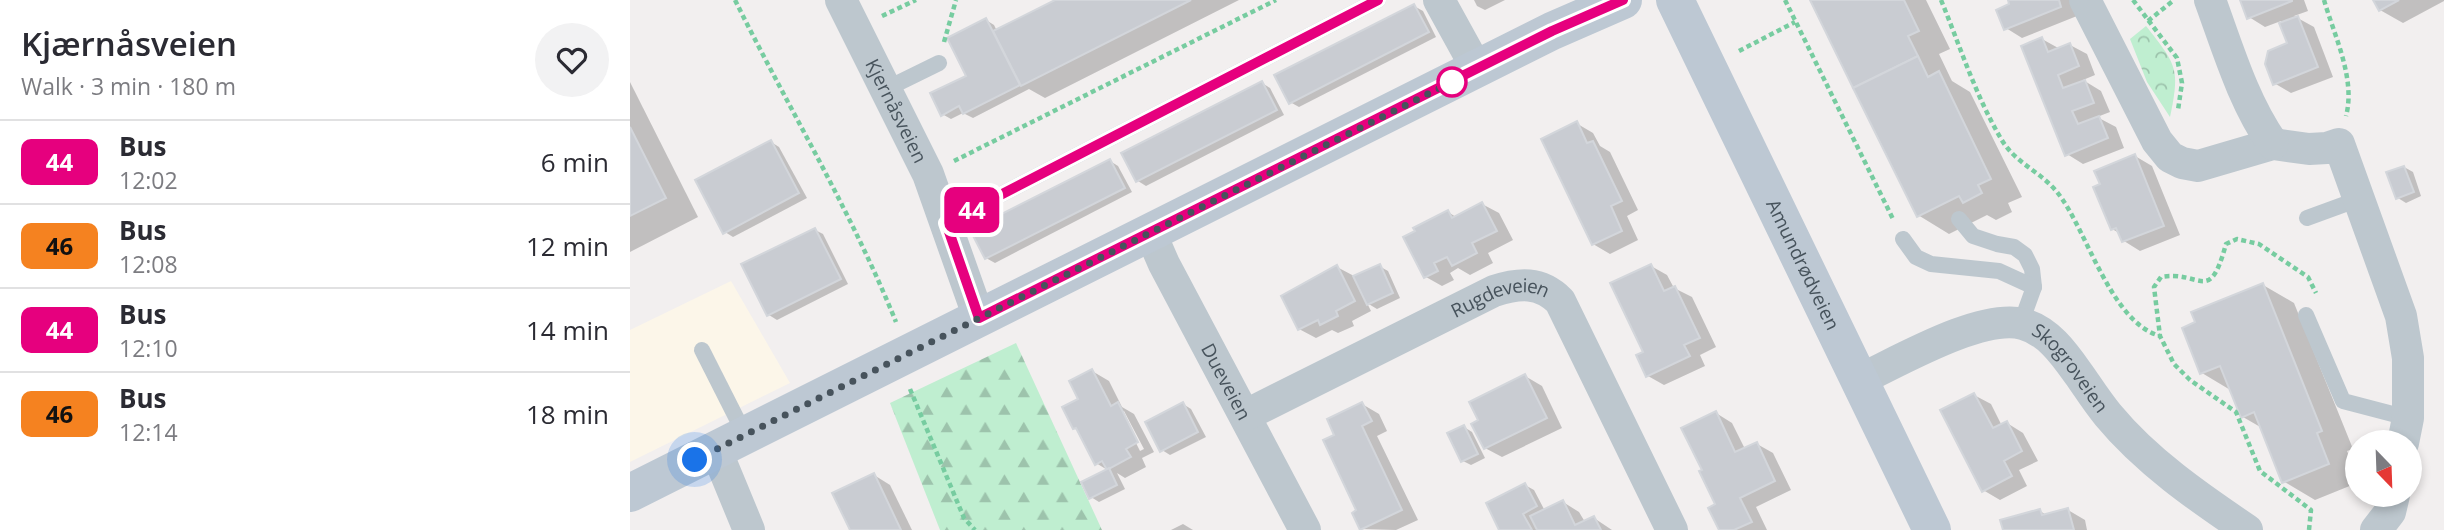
<!DOCTYPE html>
<meta charset="utf-8">
<style>
:root{--surface:#fff;--page:#f2f2f3;--text:#2b2b33;--muted:#7c7c81;--line:#e1e1e2}
body{margin:0;font-family:"Open Sans",sans-serif;background:var(--page);color:var(--text);height:100vh;display:flex;flex-direction:column;font-size:26px;white-space:nowrap}
*{box-sizing:border-box;margin:0}
p{font-size:23px;color:var(--muted)}
.icon{flex:none;width:38px;height:38px;fill:none;stroke:currentColor;stroke-width:2;stroke-linecap:round;stroke-linejoin:round}
.map{position:relative;flex:1;overflow:hidden}
.details{display:flex;flex-direction:column;background:var(--surface);width:630px}
.details>*{flex:none}
.badge{padding:0 14px;border-radius:10px;font-size:24px;line-height:46px}
.needle{width:46px;rotate:157deg}
.tools{position:absolute;left:1715px;top:430px;display:grid;gap:14px}
.tools a{display:grid;place-items:center;width:77px;height:77px;border-radius:50%;background:var(--surface);box-shadow:0 4px 10px #0003;font-size:35px}
.you{position:absolute;width:35px;height:35px;margin:-18px;border:5px solid #fff;border-radius:50%;background:#1a73e8;box-shadow:0 0 0 10px #1a73e833}
.map>.badge{position:absolute;translate:-50% -50%;box-shadow:0 0 0 4px #fff}
.round{display:grid;place-items:center;flex:none;width:74px;height:74px;border-radius:37px;background:var(--page)}
.overview{display:flex;align-items:center;justify-content:space-between;height:119px;padding:0 21px}
h1{font-size:33px;font-weight:600;line-height:52px}
ul{padding:0;list-style:none}
li{display:flex;align-items:center;gap:21px;height:84px;padding:0 21px;border-top:2px solid var(--line)}
li div{flex:1}
li b{display:block;font-size:26px}
li em{font-style:normal}
li .badge{min-width:77px;font-weight:700;text-align:center}
main{display:flex;flex:1;min-height:0}
.map>svg:first-child{display:block}
</style>
<main>
<section class="details">
<div class="overview"><div><h1>Kjærnåsveien</h1><p>Walk · 3 min · 180 m</p></div><a class="round"><svg class="icon" aria-label="heart" viewBox="0 0 24 24"><path d="M12 20l-8-8c-3-5 5-10 8-4 3-6 11-1 8 4z"/></svg></a></div>
<ul>
<li><span class="badge" style="background:#e6007e;color:#fff">44</span><div><b>Bus</b><p>12:02</p></div><em>6 min</em></li>
<li><span class="badge" style="background:#f58220;color:#111">46</span><div><b>Bus</b><p>12:08</p></div><em>12 min</em></li>
<li><span class="badge" style="background:#e6007e;color:#fff">44</span><div><b>Bus</b><p>12:10</p></div><em>14 min</em></li>
<li><span class="badge" style="background:#f58220;color:#111">46</span><div><b>Bus</b><p>12:14</p></div><em>18 min</em></li>
</ul>
</section>
<div class="map">
<svg width="1814" height="530" viewBox="0 0 1814 530">
<defs>
<pattern id="forest-firs" width="22" height="20" patternUnits="userSpaceOnUse" patternTransform="scale(1.75)"><rect width="22" height="20" fill="#bfeed0"/><path d="M5 1l3.5 6h-7zM16 11l3.5 6h-7z" fill="#9dc3ac"/></pattern>
<pattern id="park-crowns" width="20" height="18" patternUnits="userSpaceOnUse" patternTransform="scale(1.75)"><rect width="20" height="18" fill="#bfeed0"/><path d="M2 6a3 3 0 1 1 6 0M12 15a3 3 0 1 1 6 0" fill="none" stroke="#9dc3ac"/></pattern>
</defs>
<rect width="100%" height="100%" fill="#f2efef"/>
<polygon fill="#fcf6e9" points="101,281 160,383 0,462 0,330"/>
<polygon fill="url(#forest-firs)" points="386,343 472,530 310,530 260,403"/>
<path fill="url(#park-crowns)" d="M1516,26C1547,65 1550,69 1540,117L1517,82L1500,39Z"/>
<g fill="#0003" fill-rule="evenodd">
<polygon points="429,0 609,0 415,98 399,89 343,118 333,113 321,119 312,114 338,77 356,20 364,25 367,31"/>
<polygon points="844,0 875,0 855,10 847,6"/>
<polygon points="1182,0 1296,0 1320,49 1309,54 1320,77 1322,81 1340,92 1392,197 1378,203 1382,212 1366,220 1357,215 1319,234 1288,215"/>
<polygon points="1380,0 1441,0 1447,16 1392,38 1376,28 1382,5"/>
<polygon points="1612,0 1674,0 1678,11 1664,16 1684,27 1703,77 1661,93 1644,83 1660,44 1651,21 1635,27 1619,17"/>
<polygon points="1745,0 1814,0 1814,1 1773,23 1750,10"/>
<polygon points="784,6 793,11 806,37 669,107 660,102"/>
<polygon points="1412,39 1430,49 1440,45 1457,54 1465,75 1453,80 1471,91 1480,112 1467,117 1486,127 1494,148 1453,164 1437,154"/>
<polygon points="0,82 68,217 0,252"/>
<polygon points="632,83 640,88 654,115 516,186 508,181"/>
<polygon points="946,123 963,133 970,146 980,152 1008,210 997,216 1008,240 980,254 963,244"/>
<polygon points="141,142 149,147 177,198 103,237 95,232"/>
<polygon points="1505,156 1522,166 1550,235 1510,251 1494,241 1491,234 1482,229"/>
<polygon points="480,161 488,166 502,192 365,263 356,258"/>
<polygon points="1774,167 1783,172 1791,196 1776,203 1768,198"/>
<polygon points="852,204 869,213 883,240 858,253 863,263 840,275 828,268 820,273 824,280 812,286 796,277 818,212 826,217"/>
<polygon points="185,230 193,234 218,284 147,320 139,315"/>
<polygon points="749,266 758,271 770,298 747,309 737,303 741,311 722,321 724,326 708,333 702,330 686,338 669,329 707,267 724,276"/>
<polygon points="1021,266 1037,275 1044,288 1062,297 1086,347 1070,355 1075,366 1034,385 1018,376"/>
<polygon points="1633,285 1664,303 1723,449 1717,451 1727,476 1727,483 1685,500 1653,481 1632,428 1613,417 1602,391 1572,373"/>
<path d="M462,371L479,381L492,407L504,414L524,452L512,458L516,467L495,478L487,473L495,489L469,502L461,497L479,471L466,463L450,431L444,428L451,400ZM490,411H494L514,449L510,451Z"/>
<polygon points="895,376 912,386 932,428 872,457 855,448"/>
<polygon points="1344,395 1361,404 1372,426 1377,423 1393,433 1408,461 1389,470 1397,486 1370,500 1353,490"/>
<polygon points="553,404 561,409 576,437 540,455 532,450"/>
<polygon points="732,404 749,414 757,431 747,436 788,520 766,530 732,529 729,511"/>
<polygon points="1086,413 1102,423 1115,449 1127,444 1143,453 1161,490 1126,507 1137,530 1091,530 1087,505 1074,471"/>
<polygon points="834,427 842,432 855,458 841,465 833,461"/>
<polygon points="244,475 260,485 282,530 222,530"/>
<polygon points="895,485 904,490 915,511 933,502 949,512 955,522 964,518 982,530 871,530"/>
<polygon points="1438,510 1455,520 1457,530 1374,530 1410,511 1418,516"/>
<polygon points="553,524 563,530 541,530"/>
</g>
<g fill="#c9ccd2" stroke="#d3d6db" stroke-width="2">
<polygon points="425,0 561,0 391,86 363,31"/>
<polygon points="1180,0 1274,0 1289,31 1278,36 1288,56 1223,88"/>
<polygon points="1378,0 1429,0 1431,7 1374,30 1366,10 1379,4"/>
<polygon points="1610,0 1662,0 1662,1 1617,19"/>
<polygon points="1743,0 1769,0 1749,11"/>
<polygon points="784,4 799,32 659,104 644,75"/>
<polygon points="1668,16 1688,67 1643,85 1635,64 1638,51 1657,43 1649,23"/>
<polygon points="356,18 390,85 333,114 329,106 311,116 300,93 336,76 317,38"/>
<polygon points="1412,37 1418,52 1440,43 1449,66 1428,75 1433,88 1455,80 1464,103 1442,111 1448,124 1469,116 1478,138 1435,156 1391,46"/>
<polygon points="1288,56 1298,77 1309,71 1361,179 1348,185 1352,193 1333,203 1329,196 1287,217 1223,88"/>
<polygon points="632,81 647,110 506,182 491,153"/>
<polygon points="947,121 957,143 963,141 992,201 981,206 992,231 962,245 911,139"/>
<polygon points="0,127 36,198 0,216"/>
<polygon points="141,140 169,193 93,234 65,180"/>
<polygon points="1505,154 1534,226 1492,242 1486,228 1481,230 1463,187 1470,184 1464,171"/>
<polygon points="480,159 495,188 355,259 340,230"/>
<polygon points="1774,166 1784,192 1766,199 1756,172"/>
<polygon points="852,202 867,231 842,243 847,253 822,266 817,257 804,263 808,271 794,278 773,237 785,231 783,228 818,210 822,218"/>
<polygon points="185,228 211,279 137,316 111,264"/>
<polygon points="750,264 763,293 737,305 723,276"/>
<polygon points="1021,264 1034,291 1045,286 1070,338 1054,345 1060,356 1016,377 1006,355 1013,352 980,283"/>
<polygon points="707,265 725,301 706,311 708,316 690,325 688,320 668,330 651,296"/>
<polygon points="1633,283 1692,431 1687,433 1699,464 1652,483 1624,412 1611,418 1590,366 1570,374 1552,328 1565,322 1561,312"/>
<polygon points="462,369 481,406 488,402 508,442 496,449 501,457 477,470 472,461 465,465 446,428 443,429 432,407 448,399 439,381"/>
<polygon points="895,374 917,418 854,449 841,424 848,420 839,402"/>
<polygon points="1344,393 1363,428 1377,421 1392,451 1374,461 1382,476 1352,492 1310,410"/>
<polygon points="553,402 568,432 530,452 515,422"/>
<polygon points="732,402 742,421 732,426 772,510 730,530 722,513 726,510 693,440 704,435 697,419"/>
<polygon points="1086,411 1105,452 1127,442 1145,481 1110,498 1122,522 1104,530 1089,530 1078,508 1085,504 1069,471 1072,470 1051,428"/>
<polygon points="834,425 848,454 831,462 817,433"/>
<polygon points="479,468 487,485 459,499 451,482"/>
<polygon points="244,473 271,530 220,530 202,493"/>
<polygon points="895,483 907,506 893,514 902,530 869,530 856,503"/>
<polygon points="933,500 945,525 964,516 971,530 907,530 900,516"/>
<polygon points="1438,508 1444,530 1373,530 1370,520 1410,509 1412,515"/>
</g>
<g fill="none" stroke-linecap="round" stroke-linejoin="round">
<g stroke="#77cca0" stroke-width="4.5" stroke-dasharray="5 3.5" stroke-linecap="butt">
<path d="M105,0C158,107 221,211 266,322"/>
<polyline points="1155,0 1263,219"/>
<path d="M1311,0C1330,46 1345,94 1370,137C1384,163 1409,170 1427,192C1457,229 1480,322 1530,336"/>
<polyline points="1503,0 1547,58 1552,83 1548,110"/>
<path d="M1694,0C1704,35 1726,79 1716,116"/>
<polyline points="252,16 286,0"/>
<polyline points="1518,21 1544,0"/>
<polyline points="314,42 326,0"/>
<polyline points="1109,51 1165,22"/>
<polyline points="324,161 646,0"/>
<polyline points="280,389 334,518 345,530"/>
<path d="M1679,530L1681,510L1630,471L1606,412L1560,380L1544,364L1530,336L1524,287L1531,277C1572,270 1579,306 1596,244L1607,239L1629,244L1678,277L1686,293"/>
</g>
<g stroke="#bdc7ce" stroke-width="16">
<polyline points="256,89 309,63"/>
<polyline points="1677,218 1729,199"/>
<polyline points="1329,219 1343,236 1367,244 1384,247 1395,255 1402,269 1404,287 1391,323"/>
<polyline points="316,223 748,0"/>
<polyline points="1273,239 1286,257 1301,264 1369,271 1404,287"/>
<polyline points="1676,315 1713,401 1778,418"/>
<polyline points="72,350 115,435"/>
</g>
<g stroke="#bdc7ce" stroke-width="32">
<path id="s1" d="M211,0L298,174L349,318"/>
<polyline points="809,0 847,69"/>
<polyline points="1455,0 1527,141 1540,157 1552,163 1568,166 1643,144 1679,149 1697,148 1709,144 1771,316 1778,358 1778,418 1773,443"/>
<path d="M1580,0C1598,49 1613,101 1643,144"/>
<path id="s2" d="M520,232L534,264L675,530"/>
<path id="s3" d="M1229,380C1268,362 1351,313 1393,324C1419,331 1435,355 1450,376C1459,389 1468,403 1478,415C1516,461 1568,497 1617,530"/>
<path id="s4" d="M616,415L864,291C889,283 910,281 930,301L1042,530"/>
<polyline points="86,450 119,530"/>
<polyline points="1746,530 1760,512 1764,495"/>
</g>
<g stroke="#bdc8d3" stroke-width="38">
<path id="s5" d="M1045,0L1302,530"/>
<polyline points="0,493 922,31 993,0"/>
</g>
</g>
<g fill="none" stroke-linecap="round" stroke-linejoin="round">
<g stroke="#fff" stroke-width="16">
<polyline id="line" points="748,0 316,223 349,318 922,31 993,0"/>
</g>
<use href="#line" stroke="#e6007e" stroke-width="10"/>
<polyline stroke="#47535c" stroke-width="7" stroke-dasharray="0 12.6" points="65,460 822,82"/>
</g>
<circle fill="#fff" stroke="#e6007e" stroke-width="3.5" cx="822" cy="82" r="14"/>
<g text-anchor="middle" dominant-baseline="central" stroke-width="5" stroke-linejoin="round" paint-order="stroke">
<g font-size="19" fill="#47535c" stroke="#fff">
<text stroke="none"><textPath href="#s1" startOffset="124">Kjernåsveien</textPath></text>
<text stroke="none"><textPath href="#s5" startOffset="294">Amundrødveien</textPath></text>
<text stroke="none"><textPath href="#s4" startOffset="282">Rugdeveien</textPath></text>
<text stroke="none"><textPath href="#s3" startOffset="242">Skogroveien</textPath></text>
<text stroke="none"><textPath href="#s2" startOffset="168">Dueveien</textPath></text>
</g>
</g>
</svg>
<div class="tools">
<a><svg class="needle" viewBox="-14 -14 28 28"><path d="M0-13l5 13h-10z" fill="#e53935"/><path d="M0 13l5-13h-10z" fill="#7c7c81"/></svg></a>
</div>
<div class="you" style="left:65px;top:460px"></div>
<b class="badge" style="left:342px;top:210px;background:#e6007e;color:#fff">44</b>
</div>
</main>
